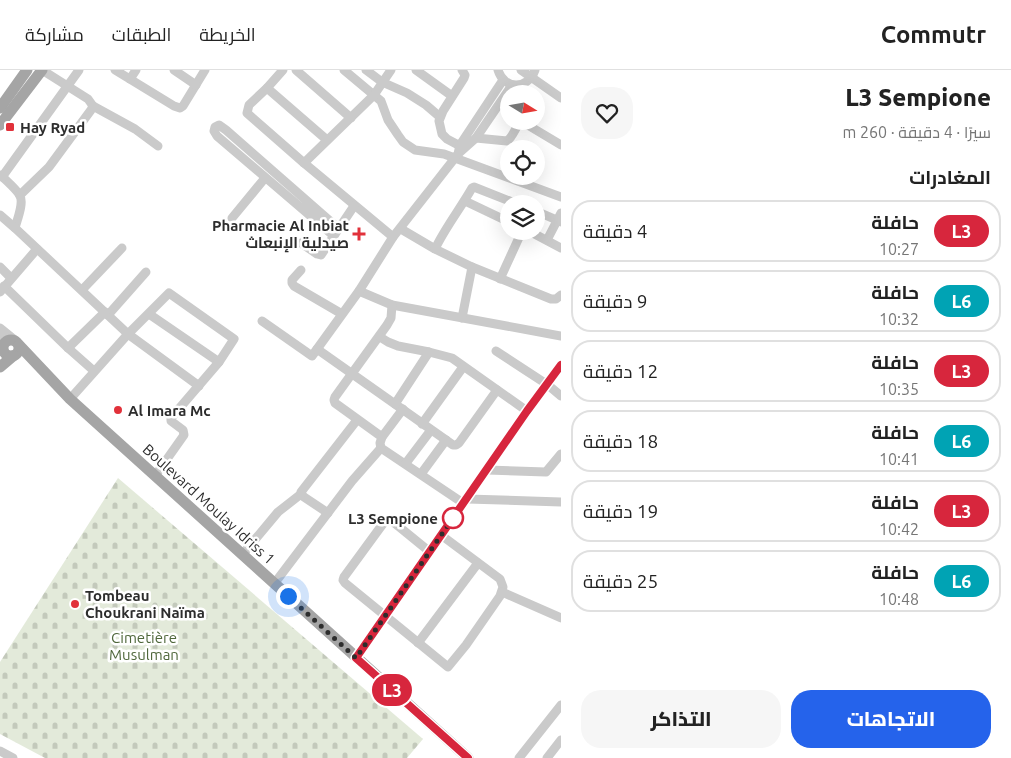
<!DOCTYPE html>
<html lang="ar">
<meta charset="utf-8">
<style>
:root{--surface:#fff;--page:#f6f6f6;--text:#222;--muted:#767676;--line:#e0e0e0;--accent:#2563eb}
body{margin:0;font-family:Ubuntu,Cairo,sans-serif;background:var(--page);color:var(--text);direction:rtl;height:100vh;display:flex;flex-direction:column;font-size:19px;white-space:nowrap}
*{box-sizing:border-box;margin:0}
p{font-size:16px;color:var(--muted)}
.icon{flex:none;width:28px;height:28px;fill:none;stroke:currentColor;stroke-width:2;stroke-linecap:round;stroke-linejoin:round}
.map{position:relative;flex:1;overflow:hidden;direction:ltr}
.side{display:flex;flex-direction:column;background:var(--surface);width:450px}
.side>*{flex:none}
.badge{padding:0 10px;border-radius:16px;font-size:18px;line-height:32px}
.needle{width:32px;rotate:101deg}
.tools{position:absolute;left:500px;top:15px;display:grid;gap:10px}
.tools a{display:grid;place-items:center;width:45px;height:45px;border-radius:50%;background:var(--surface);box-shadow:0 5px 20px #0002;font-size:25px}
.you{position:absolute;width:25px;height:25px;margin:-12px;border:4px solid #fff;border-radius:50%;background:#1a73e8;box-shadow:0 0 0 8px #1a73e833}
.map>.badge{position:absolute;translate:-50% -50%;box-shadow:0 0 0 2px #fff}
h2{padding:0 20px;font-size:19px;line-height:45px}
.round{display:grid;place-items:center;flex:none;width:52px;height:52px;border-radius:20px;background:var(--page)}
.summary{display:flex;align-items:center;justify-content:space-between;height:85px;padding:0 20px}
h1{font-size:24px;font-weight:800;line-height:38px}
.cta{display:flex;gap:10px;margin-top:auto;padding:10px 20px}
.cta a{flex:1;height:58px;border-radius:20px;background:var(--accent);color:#fff;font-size:20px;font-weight:800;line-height:58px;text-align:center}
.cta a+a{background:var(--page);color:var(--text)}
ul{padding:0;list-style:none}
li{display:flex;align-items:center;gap:15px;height:62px;margin:0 10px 8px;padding:0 10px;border:2px solid var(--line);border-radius:20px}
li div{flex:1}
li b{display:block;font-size:19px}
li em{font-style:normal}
li .badge{min-width:55px;font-weight:700;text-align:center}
header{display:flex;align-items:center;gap:30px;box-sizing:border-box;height:70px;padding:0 25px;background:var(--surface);border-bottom:1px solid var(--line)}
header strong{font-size:24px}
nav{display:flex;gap:28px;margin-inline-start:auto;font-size:18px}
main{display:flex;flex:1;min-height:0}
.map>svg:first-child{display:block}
</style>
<header>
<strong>Commutr</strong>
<nav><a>الخريطة</a><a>الطبقات</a><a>مشاركة</a></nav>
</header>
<main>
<section class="side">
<div class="summary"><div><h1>L3 Sempione</h1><p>سيرًا · 4 دقيقة · 260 m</p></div><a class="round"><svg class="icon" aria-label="heart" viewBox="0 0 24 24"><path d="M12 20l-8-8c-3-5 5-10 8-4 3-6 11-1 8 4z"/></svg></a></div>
<h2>المغادرات</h2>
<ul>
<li><span class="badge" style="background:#d7263d;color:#fff">L3</span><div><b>حافلة</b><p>10:27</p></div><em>4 دقيقة</em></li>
<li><span class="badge" style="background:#00a3b4;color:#fff">L6</span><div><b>حافلة</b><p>10:32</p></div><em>9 دقيقة</em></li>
<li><span class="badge" style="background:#d7263d;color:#fff">L3</span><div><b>حافلة</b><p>10:35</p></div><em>12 دقيقة</em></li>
<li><span class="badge" style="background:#00a3b4;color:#fff">L6</span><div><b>حافلة</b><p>10:41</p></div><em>18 دقيقة</em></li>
<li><span class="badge" style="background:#d7263d;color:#fff">L3</span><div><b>حافلة</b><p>10:42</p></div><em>19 دقيقة</em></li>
<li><span class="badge" style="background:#00a3b4;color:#fff">L6</span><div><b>حافلة</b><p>10:48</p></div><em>25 دقيقة</em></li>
</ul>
<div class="cta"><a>الاتجاهات</a><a>التذاكر</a></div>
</section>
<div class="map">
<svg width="561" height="688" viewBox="0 0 561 688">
<defs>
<pattern id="cemetery-stones" width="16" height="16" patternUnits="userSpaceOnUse" patternTransform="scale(1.25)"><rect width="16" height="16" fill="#e3eada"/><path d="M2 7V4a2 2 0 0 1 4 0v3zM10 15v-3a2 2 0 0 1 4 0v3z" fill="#c3c9bb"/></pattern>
</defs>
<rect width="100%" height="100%" fill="#fff"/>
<polygon fill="url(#cemetery-stones)" points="118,408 423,669 407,688 45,688 0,664 0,592"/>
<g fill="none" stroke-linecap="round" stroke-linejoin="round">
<g stroke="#cacaca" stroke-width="9">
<polyline points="115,0 174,36 180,38 183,36 205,0"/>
<polyline points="174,0 196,15"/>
<polyline points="283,0 267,18 249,35 247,43 304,93 393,167"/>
<polyline points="296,0 351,48"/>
<polyline points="344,0 381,31 388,50 398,65 403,72 415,80 444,84 561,127"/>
<polyline points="366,0 382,12 407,23 426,35 440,47"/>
<polyline points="416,0 452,26"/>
<polyline points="462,0 465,5 464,8 443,41 439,51 442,64 447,69 464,78"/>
<path d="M498,0C504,20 528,20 535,0"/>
<polyline points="521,0 561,28"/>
<polyline points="130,9 136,0"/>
<polyline points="503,10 460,75 458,84 476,68 512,15"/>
<polyline points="267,18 327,70"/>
<polyline points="93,36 135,59 158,76"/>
<path d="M476,68L507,71C514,66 515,57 521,51L561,75"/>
<polyline points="304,93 374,25 391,0"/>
<path d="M0,105C5,109 18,121 20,126C24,133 17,150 15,158"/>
<polyline points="2,107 79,0"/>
<polyline points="20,125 49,97 91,40 93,36 88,29 42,0"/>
<polyline points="465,131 509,152"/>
<polyline points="536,141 561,152"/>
<polyline points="0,145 15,158 128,264 199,316"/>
<polyline points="232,148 265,108"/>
<polyline points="401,159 435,179 472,197 551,229 556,229 561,225"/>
<polyline points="529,161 561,178"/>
<polyline points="334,166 217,66 214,61 215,57 219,55 226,60 339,159"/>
<polyline points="547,170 561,143"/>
<polyline points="301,173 317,184 321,185 354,136"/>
<path d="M435,179C445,158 460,139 472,118L474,117L517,134"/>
<polyline points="0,197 11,208"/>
<polyline points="301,200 292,210 292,213 294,216 342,244"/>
<polyline points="500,209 522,161"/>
<polyline points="4,216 68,278 94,301"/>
<polyline points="82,220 122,178"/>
<polyline points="359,221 392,235 561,266"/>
<polyline points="0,222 37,179"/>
<polyline points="392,235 391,248 387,255 335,327 334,330 335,333 382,367 380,373 381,378 463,433"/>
<polyline points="149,244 219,292"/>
<polyline points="108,245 146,202"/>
<polyline points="462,248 472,197"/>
<polyline points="262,251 312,286 359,221 393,167 458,84"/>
<polyline points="0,258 16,271"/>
<polyline points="380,267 388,272 398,276 429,282 452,288 527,341"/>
<polyline points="0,268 4,274"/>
<polyline points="68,278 105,242"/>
<polyline points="317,279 453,375 456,375 459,373 497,320"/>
<polyline points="496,281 548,315 561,326"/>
<polyline points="70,329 128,264 169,223 234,269 219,292 171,348 171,351 183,360 184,365 155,406"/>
<polyline points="395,334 429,282"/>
<polyline points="422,354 463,297"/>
<polyline points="382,367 403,339"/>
<polyline points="406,393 431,360"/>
<polyline points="487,400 546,402 561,384"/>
<polyline points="421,404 446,370"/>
<polyline points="467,429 561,432"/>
<polyline points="328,443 304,427 301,424 301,422 357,350"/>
<polyline points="430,482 392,451 388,450 385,451 344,507 343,510 345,513 448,597 466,575 500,526 503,517 500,509 441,465"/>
<polyline points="242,485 278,442 301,424"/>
<polyline points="274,514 352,411 381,378"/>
<polyline points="502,522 561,548"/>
<polyline points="418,573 478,493"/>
<polyline points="356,588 527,341 561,295"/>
<polyline points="0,681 13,688"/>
<polyline points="519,688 561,635"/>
<polyline points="547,688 561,670"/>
</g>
<g stroke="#a5a5a5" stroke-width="11">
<polyline points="0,38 27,0"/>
<polyline points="0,55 42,0"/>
<circle cx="11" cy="278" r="8"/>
<polyline points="19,275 70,329 468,688"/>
<polyline points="0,297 13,286"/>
</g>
</g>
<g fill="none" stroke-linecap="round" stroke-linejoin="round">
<g stroke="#fff" stroke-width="11">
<polyline id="line" points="468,688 356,588 527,341 561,295"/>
</g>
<use href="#line" stroke="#d7263d" stroke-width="8"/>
<polyline stroke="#2d2d2d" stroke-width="5" stroke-dasharray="0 9" points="288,526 356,588 453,448"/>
</g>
<g fill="#e1313a" stroke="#fff" stroke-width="2">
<rect x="5" y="52" width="10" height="10" rx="2.5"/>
<path d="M356.5 156.5h5v5h5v5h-5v5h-5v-5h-5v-5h5z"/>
<circle cx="118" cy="340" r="5"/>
<circle cx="75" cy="534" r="5"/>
</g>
<circle fill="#fff" stroke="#d7263d" stroke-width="2.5" cx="453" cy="448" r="10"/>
<g text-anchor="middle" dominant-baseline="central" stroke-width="5" stroke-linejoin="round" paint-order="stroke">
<g font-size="15" font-weight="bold" fill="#2d2d2d" stroke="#fff" text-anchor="start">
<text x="20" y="57">Hay Ryad</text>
<text x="349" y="155" text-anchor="end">Pharmacie Al Inbiat<tspan x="349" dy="17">صيدلية الإنبعاث</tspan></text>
<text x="128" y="340">Al Imara Mc</text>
<text x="85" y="525">Tombeau<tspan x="85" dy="17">Choukrani Naïma</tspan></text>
</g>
<g font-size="15" fill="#2d2d2d" stroke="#fff">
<text transform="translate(209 434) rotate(42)">Boulevard Moulay Idriss 1</text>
</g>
<g font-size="15" font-weight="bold" fill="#2d2d2d" stroke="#fff" text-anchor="end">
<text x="438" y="448">L3 Sempione</text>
</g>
<g font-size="15" fill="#4f673b" stroke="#fff">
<text x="144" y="567">Cimetière<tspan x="144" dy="17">Musulman</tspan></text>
</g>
</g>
</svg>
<div class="tools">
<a><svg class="needle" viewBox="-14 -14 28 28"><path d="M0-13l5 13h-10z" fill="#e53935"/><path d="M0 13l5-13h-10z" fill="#767676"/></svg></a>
<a><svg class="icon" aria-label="locate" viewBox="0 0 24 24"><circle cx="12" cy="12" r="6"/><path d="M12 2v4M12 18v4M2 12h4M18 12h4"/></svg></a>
<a><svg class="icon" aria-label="layers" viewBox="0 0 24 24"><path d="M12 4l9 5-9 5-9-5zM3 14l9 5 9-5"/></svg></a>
</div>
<div class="you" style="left:288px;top:526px"></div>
<b class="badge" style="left:392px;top:620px;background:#d7263d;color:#fff">L3</b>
</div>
</main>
